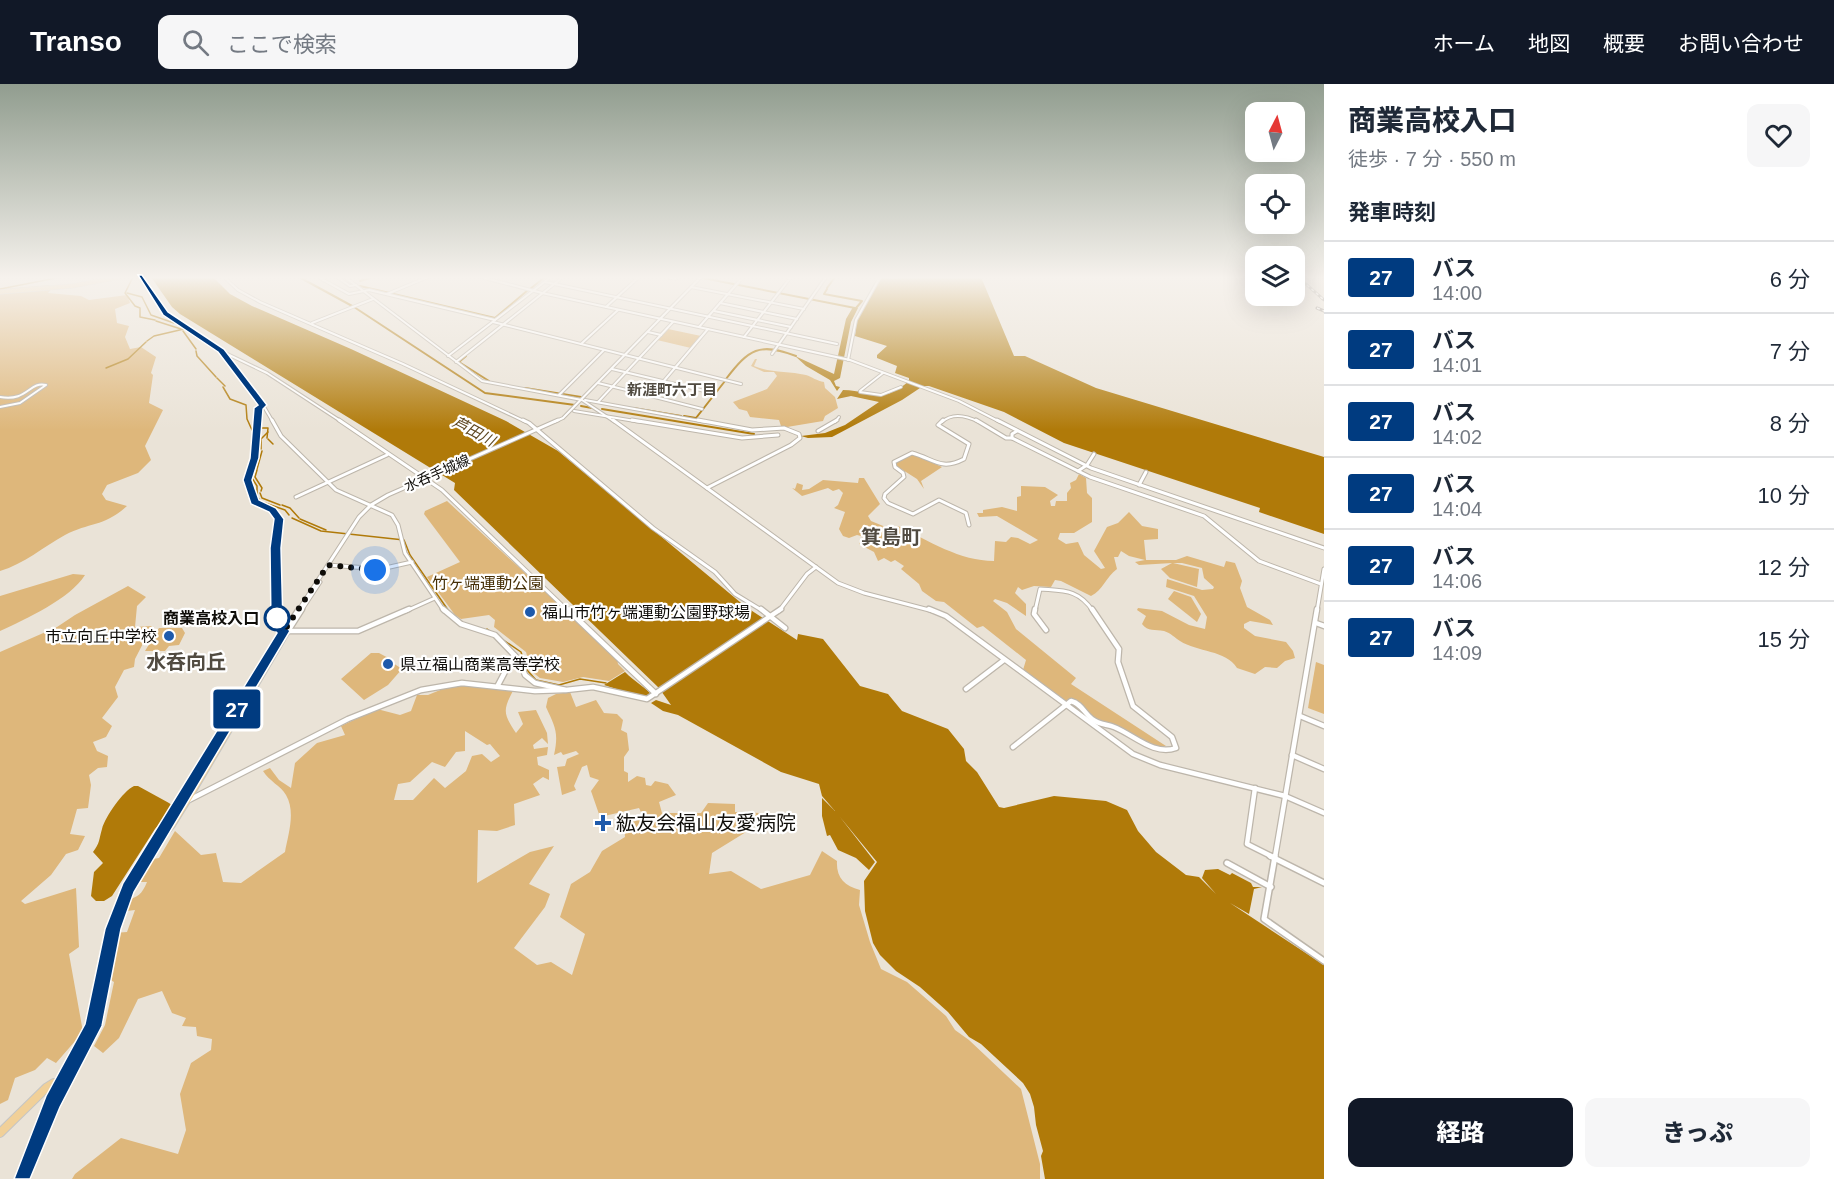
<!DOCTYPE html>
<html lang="ja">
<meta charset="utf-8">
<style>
:root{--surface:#fff;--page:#f6f6f7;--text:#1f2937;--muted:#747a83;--line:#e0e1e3;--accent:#111827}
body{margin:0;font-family:Arial,"Noto Sans JP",sans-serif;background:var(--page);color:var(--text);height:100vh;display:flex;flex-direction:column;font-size:22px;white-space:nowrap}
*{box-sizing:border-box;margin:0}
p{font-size:20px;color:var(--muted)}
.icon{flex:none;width:33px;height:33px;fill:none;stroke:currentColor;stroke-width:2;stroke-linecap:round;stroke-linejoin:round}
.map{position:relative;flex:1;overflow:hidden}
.details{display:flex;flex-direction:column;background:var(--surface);width:510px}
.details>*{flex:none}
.badge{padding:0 12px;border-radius:4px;font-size:21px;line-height:39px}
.needle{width:39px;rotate:6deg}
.buttons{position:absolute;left:1245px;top:18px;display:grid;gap:12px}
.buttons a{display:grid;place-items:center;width:60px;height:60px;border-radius:12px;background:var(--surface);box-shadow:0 6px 24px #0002;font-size:30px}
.you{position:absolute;width:30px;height:30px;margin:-15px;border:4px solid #fff;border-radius:50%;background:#1a73e8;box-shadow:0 0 0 9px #1a73e833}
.map>.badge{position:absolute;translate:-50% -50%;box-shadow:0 0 0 3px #fff}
h2{padding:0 24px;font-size:22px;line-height:54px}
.round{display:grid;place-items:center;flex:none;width:63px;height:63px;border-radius:12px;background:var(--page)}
.overview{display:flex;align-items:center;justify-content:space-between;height:102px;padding:0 24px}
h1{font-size:28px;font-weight:800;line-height:45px}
.primary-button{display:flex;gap:12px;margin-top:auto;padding:12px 24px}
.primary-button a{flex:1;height:69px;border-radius:12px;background:var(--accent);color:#fff;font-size:24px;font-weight:800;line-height:69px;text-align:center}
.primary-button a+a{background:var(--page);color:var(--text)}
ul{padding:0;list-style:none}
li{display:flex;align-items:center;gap:18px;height:72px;padding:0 24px;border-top:2px solid var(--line)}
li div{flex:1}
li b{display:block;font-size:22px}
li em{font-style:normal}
li .badge{min-width:66px;font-weight:700;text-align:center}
header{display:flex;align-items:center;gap:36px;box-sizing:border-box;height:84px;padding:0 30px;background:var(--accent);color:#fff}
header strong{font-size:28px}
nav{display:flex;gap:33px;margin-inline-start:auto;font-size:21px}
.search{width:420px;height:54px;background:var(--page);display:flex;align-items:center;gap:15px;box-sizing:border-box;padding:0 21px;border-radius:12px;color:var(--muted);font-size:22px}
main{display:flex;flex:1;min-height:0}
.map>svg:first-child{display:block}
</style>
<header>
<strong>Transo</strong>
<div class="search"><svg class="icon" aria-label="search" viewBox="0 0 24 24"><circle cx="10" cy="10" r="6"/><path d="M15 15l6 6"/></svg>ここで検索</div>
<nav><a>ホーム</a><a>地図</a><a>概要</a><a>お問い合わせ</a></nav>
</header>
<main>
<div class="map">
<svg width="1324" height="1095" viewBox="0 0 1324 1095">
<rect width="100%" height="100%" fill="#eae3d7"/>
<g fill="#deb77b" fill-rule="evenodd">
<path d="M49,201L53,203L48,209L81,212L89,216L127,211L130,219L115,225L117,239L129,242L125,253L130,265L141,263L156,273L151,289L153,291L149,319L163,326L145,362L151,376L138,389L107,401L102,410L106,416L127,422C104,443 90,438 65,451C43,463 24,480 0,487V205Z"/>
<polygon points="668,245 701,252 691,264 657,256"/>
<path d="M755,275H757L754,282C770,289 788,287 806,291C812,293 817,297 824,298L825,304L835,313L838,324L825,332L823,337L787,343L781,342L779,336L750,333L747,327L739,325L733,318L767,305L777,292L774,288H764L751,282Z"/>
<polygon points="913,370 942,383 921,397 924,405 917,395 895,381 896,378"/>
<path d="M1079,390L1086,394L1087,409L1092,414V438L1074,449H1060L1058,455L1066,460L1078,458L1084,471L1101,485L1105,484L1094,467L1107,443L1118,439L1129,428L1142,442L1158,445V455L1144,456L1146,476H1176L1187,472L1224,483L1226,477L1235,479L1242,497L1240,504L1247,523L1270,536L1273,541L1250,537L1244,540V544L1255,552L1286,558L1293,567L1295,574L1285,577L1277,584L1265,583L1255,590L1237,584C1226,566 1197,568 1180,557C1175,554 1171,549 1164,547C1155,545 1148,548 1142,540L1146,532L1137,526L1138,524L1162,527L1189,541L1205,545L1207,533L1194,512L1166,503L1167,495L1202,506L1213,505L1214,503L1204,494L1202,484L1182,479H1173L1199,485L1197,503L1170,494L1161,485L1172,479L1139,481L1135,478L1145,476L1129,472L1121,467L1118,473H1114L1117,485C1106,493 1103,506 1091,512L1061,497L1055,496L1051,503L1034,502L1022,506L1018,503L1015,509L1026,520V532L1007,519L995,515L993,517L1007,528L1016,545L1076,594L1071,600L1166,662L1158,663L1109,640L1094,639L1023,586L1026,576L983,542L977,544L944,518L936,517L922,507L919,500L901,485L904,482L895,476L891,478L884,474L878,477L874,468L859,460L862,456L871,459L873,453L867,451L865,453L857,451L849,454L843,452L839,445L845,428L834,424L838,421L843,409L839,405L833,407L828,404L802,412L792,404L795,405L797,399L803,401L802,406L809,405L823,396L858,399L859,394H864L880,420L868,432L871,437L893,446L898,442C929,457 960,477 994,477L995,457L1006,458L1011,453L1018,454L1030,460L1038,456L997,432L979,433L977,429H983V426L1002,423L1017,427V413L1021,412V402L1045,403L1058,411L1050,417L1051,422H1055L1056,417H1067V409L1071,404L1070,399L1076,396Z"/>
<polygon points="447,417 617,574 618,580 625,587 609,597 583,593 563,598 540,594 531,587 526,568 494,543 495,536 489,531 461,535 455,531 427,493 460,478 424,430 425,427"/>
<path d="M73,490L85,491C70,515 26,535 0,547V512Z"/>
<polygon points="128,502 146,513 137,522 135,543 152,542 135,575 134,583 124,586 115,603 118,613 102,634 112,642 106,653 93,658 97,667 108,672 107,683 98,684 89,691 91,701 88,724 77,725 70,750 85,752 78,766 66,770 51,791 21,817 25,820 76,804 79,863 69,870 83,948 56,979 47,974 35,986 15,994 8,1016 0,1020 0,568 57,543 75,531"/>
<polygon points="1174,507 1191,513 1201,530 1197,538 1168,515"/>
<polygon points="159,544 182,544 185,549 179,561 169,562 165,567 145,567"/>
<polygon points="371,569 379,569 394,577 393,579 402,585 388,601 364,616 341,595"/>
<polygon points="1316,578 1324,581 1324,630 1308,624"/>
<path d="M463,601L513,607C502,627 504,631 516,649L523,640L518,628L536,626L547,649L548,660L542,654L533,661L534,665L548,663L547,671L537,673L538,681L549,686V696L543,693L533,700L540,711L514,720L515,741L497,747L478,746L477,799L530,768L554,762L529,800L550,810L545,823L514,864L537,881L551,878L572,891L585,850L560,833L571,800L590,788L602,767L625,753L624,741L644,734L639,724L600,733L591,707L599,696L590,693L587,681L582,683L574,702L576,706L562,711L557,683L565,682L567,675L579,670L576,667L563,671L561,668L554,671C559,648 555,643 546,623L548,614L556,610L570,608L576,623L596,616L604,629L617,630L623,636L621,646L627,649L629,666L624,673V687L628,689V698L637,692L645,694L646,701L651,702L655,697L668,700L676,711L659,718L662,729H701L708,719L735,720V728L760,729L746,748L712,769L709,790L731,787L761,805L810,791L822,767L837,777C836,793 844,802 860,806L859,821L870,858L881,885L907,898L946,932L955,946L969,956L1021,1005L1040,1080V1095H72L75,1090L121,1054L178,1070L186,1046L180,1010L191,979L211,966L212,955L197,952L196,943L182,942L186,934L172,929L162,907L138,915L119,954L103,969L94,962L105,941L114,898L107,894L114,849L127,848L135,826L127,827L115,842L125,816C138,814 142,810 147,798H135L147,776L159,774L175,747L201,771L216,769L223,798L241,799L285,768C288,751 296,728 286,711C281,702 269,697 263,687L270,684L279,696L291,704L295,679L317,659L345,651L341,642L377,625L400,631L411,627L417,611H428L445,604ZM465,647L487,661L490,660L500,672L491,678L482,670L472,672L466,687L445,704L434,694L413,716H394L398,700L410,698L432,678L445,683L456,668L465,667Z"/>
</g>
<g fill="#b07a09">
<polygon points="151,193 213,193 230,210 252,222 351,265 506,337 558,367 746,523 797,556 798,550 823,555 860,602 888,610 902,627 948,645 964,665 966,677 977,688 999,723 1004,724 1054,712 1106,717 1127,726 1138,747 1156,768 1186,791 1199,793 1216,810 1202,794 1205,786 1218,785 1230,791 1232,789 1251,799 1253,803 1262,803 1254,805 1249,830 1230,819 1324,881 1324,1095 1045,1095 1041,1072 1043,1067 1036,1041 1034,1023 1030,1010 1023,999 981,960 969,953 948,928 920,903 896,887 880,871 873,859 865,827 864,797 877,778 840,733 875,778 869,786 856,774 838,766 830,751 827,752 822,732 822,714 835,727 822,712 819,700 781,688 678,631 663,627 651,619 656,616 671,621 659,604 454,406 455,399 180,230 172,223"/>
<path d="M882,193L894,195L903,193H981L1014,272H1025L1096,304L1324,373V450L1259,428L1260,424L1064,359L1004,328L929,302H923L902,316L832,353L808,354L801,352L825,349L845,341L879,318L851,312L837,315L843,306C874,307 881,321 909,297V294L895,289L897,282L877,274V271L887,262L855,252L857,234Z"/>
<polygon points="853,223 858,224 851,238 840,294 834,297 836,302 840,303 837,307 830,296 806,282 795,272 834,290 846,235"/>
<path d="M625,588C634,597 642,601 651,610L644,614L604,601Z"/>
<path d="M134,702H138L169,719L173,722V725L155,745L112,812L104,817H96L91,812L94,788L103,779L93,768C100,759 99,755 102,745C105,733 123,707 134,702Z"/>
</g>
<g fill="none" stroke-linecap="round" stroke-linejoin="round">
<g stroke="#b07a09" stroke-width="1.5">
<polyline points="133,193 125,209 135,222 140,224 140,233 155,236"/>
<polyline points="0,205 61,193"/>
<polyline points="127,209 142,213 151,231 174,239"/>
<polyline points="156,237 181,245"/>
<polyline points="183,247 196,265"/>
<polyline points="147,257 154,252 184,245"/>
<polyline points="196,267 197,272 216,293"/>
<polyline points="106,284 128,275 146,258"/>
<polyline points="217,294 225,302"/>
<polyline points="223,303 230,315 246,321 247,335 252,346 255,346"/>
<polyline points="260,344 268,344 267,354"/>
<polyline points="268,355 273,360"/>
<polyline points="261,365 261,355 268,348"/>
<polyline points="255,384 252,394 257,402 257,412"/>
<polyline points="257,385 262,367"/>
<polyline points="257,386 255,393 262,404 261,407"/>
<polyline points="260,409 262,414 280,421"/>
<polyline points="257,413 259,415"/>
<polyline points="265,419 285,426 289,431"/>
<polyline points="282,421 290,424 299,434"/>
<polyline points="292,434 321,447 404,456 410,471 448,526"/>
<polyline points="300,435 326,446"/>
<polyline points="487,545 521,568 527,586 536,596 559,601 580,595 606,599"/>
</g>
<g stroke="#b07a09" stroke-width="2">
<polyline points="299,193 354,223 485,309 575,321"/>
<polyline points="696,193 699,193"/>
<polyline points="703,194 855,224"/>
<polyline points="360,197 373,193"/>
<polyline points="360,202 495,234 528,206"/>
<polyline points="827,204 835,193"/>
<polyline points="530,205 545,193"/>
<polyline points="827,205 824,210 862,217 856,224"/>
<polyline points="466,272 459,278 489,297"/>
<path d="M726,295C749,265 759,258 796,272"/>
<polyline points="525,304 581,313"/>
<polyline points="581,322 592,324"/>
<polyline points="633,324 681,332"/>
<polyline points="602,325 754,350"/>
<polyline points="684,332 696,334 725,297"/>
</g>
<g stroke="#bdb6ab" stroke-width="4">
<g id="tertiary-far3">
<polyline points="224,193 238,206 260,218 403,280 526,338"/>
<polyline points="318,193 349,210 369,206 495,236"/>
<polyline points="337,193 350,202 356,201"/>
<polyline points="345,193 482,297 582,316 615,338"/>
<polyline points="481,193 542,209 850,276 959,317 1000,338"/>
<polyline points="665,193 676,195"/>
<polyline points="545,198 837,260"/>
<polyline points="691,203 804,225"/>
<polyline points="387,210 428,193"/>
<polyline points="720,219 797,235"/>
<polyline points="606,223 639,193"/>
<polyline points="714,227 791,243"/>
<polyline points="493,238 741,300"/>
<polyline points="312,239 373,215"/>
<polyline points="699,243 743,193"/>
<polyline points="648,248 661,251"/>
<polyline points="744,253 791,193"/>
<polyline points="581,260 618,226"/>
<polyline points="221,267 267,289 342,338"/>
<polyline points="772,270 826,193"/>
<polyline points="448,272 551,193"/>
<polyline points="848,276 856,236 880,193"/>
<polyline points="456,278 563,193"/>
<polyline points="612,285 713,309"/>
<polyline points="598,299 651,312"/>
<polyline points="860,307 883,289"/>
<polyline points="860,308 881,311 901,303"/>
<polyline points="559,311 604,266"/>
<polyline points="585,316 706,338"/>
<polyline points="598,318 673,238"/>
<polyline points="263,321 273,338"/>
<polyline points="702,325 651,312 708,245"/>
<polyline points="574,327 641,338"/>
<polyline points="835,338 839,333"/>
<path d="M942,338C953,328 967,332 979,338"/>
</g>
</g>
<g stroke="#bdb6ab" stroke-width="5">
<g id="tertiary-far2">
<polyline points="272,336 281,352 336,406 392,431 398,441 405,469 444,527"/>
<polyline points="339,336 442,406 568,527"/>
<polyline points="523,336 529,339 653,444 715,488 735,510 763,527"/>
<polyline points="613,336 838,499 864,509 933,527"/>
<polyline points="632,336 742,354 778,351"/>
<polyline points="698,336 752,346 784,344 799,350 800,354 791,361 707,404"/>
<path d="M943,336L938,341L969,360L964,375C941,387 934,375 912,369L894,378L895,383L903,389L904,393L885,410L884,414L888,419L913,430L939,416L966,429L969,441"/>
<polyline points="976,336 1006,354 1012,354"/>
<polyline points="997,336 1091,384 1324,464"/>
<polyline points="818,347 837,336"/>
<polyline points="1017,347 1012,350 1012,354 1090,393 1204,432 1259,477 1321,500"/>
<polyline points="1078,387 1087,381 1094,370"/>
<polyline points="1139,401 1146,388"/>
<polyline points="296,413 387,371"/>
<polyline points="328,481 381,485 412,478"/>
<polyline points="406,527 435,514"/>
<polyline points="779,527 807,490 816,483"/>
<path d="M1035,527L1040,505C1064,507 1078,505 1093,527"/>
<polyline points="1317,527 1324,485"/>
</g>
</g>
<g stroke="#bdb6ab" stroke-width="7">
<g id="tertiary-far1">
<polyline points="443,525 461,540 495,551 520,577 525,591 535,599 566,606 593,603 647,615 781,525"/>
<polyline points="567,525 656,610"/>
<polyline points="761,525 785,544"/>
<polyline points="929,525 946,532 1133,670 1160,681 1285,712 1324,729"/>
<polyline points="1035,525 1034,530 1046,546"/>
<polyline points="1316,539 1324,542"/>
<polyline points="287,547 358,547 409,525"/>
<polyline points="498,601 514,571"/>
<polyline points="966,605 1004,576"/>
<polyline points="1300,632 1324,642"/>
<path d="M1013,663L1071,617C1082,620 1084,629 1092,635C1099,641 1107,640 1114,643C1134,651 1154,672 1176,664L1172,653L1133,622L1118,578L1119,565L1092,525"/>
<polyline points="1292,671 1324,685"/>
<polyline points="1255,704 1247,760 1273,773"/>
<polyline points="189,716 348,635 421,606 462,599 535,607 565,606"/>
<polyline points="1275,773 1317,525"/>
</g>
</g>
<g stroke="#bdb6ab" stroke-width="8">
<g id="tertiary">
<polyline points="1270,772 1324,799"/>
<polyline points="1275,772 1264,835 1324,877"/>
<polyline points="1227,779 1271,803"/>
</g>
</g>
<g stroke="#bdb6ab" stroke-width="4">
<g id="secondary-far2">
<path d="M0,313C28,318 29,297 46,301L20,319L0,323"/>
<polyline points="554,338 563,334 701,193"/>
</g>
</g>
<g stroke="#bdb6ab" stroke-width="5">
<g id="secondary-far1">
<polyline points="298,527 359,433 371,421 388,411 558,336"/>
<polyline points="301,527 320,498"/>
</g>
</g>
<g stroke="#bdb6ab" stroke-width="7">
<g id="secondary">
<polyline points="285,546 299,525"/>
<polyline points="288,547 302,525"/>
</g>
</g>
<g stroke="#c5c5c4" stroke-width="5">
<g id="primary-far3">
<polyline points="140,193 166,229 221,267 263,321 259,324 258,338"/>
<polyline points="0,208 72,202 120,193"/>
</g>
</g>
<g stroke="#c5c5c4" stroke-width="7">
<polyline id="primary-far2" points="258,336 254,374 248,396 255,418 273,426 279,434 276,464 277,527"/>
</g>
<g stroke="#c5c5c4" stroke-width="8">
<g id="primary-far1">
<polyline points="177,726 196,696"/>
<polyline points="154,761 172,741 187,717 287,547 279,544 277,525"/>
<polyline points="147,773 156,759"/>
</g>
</g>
<g stroke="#c5c5c4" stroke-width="10">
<g id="primary">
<polyline points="0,1049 46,1004 54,999 61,999"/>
<polyline points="23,1095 52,1018 93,942 119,825 148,772"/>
</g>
</g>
<use href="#tertiary-far3" stroke="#fff" stroke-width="2"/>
<use href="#tertiary-far2" stroke="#fff" stroke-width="3"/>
<use href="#tertiary-far1" stroke="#fff" stroke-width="4.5"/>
<use href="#tertiary" stroke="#fff" stroke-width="5"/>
<use href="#secondary-far2" stroke="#fff" stroke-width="2"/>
<use href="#secondary-far1" stroke="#fff" stroke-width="3"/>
<use href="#secondary" stroke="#fff" stroke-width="4.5"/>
<use href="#primary-far3" stroke="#f1d098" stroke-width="4"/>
<use href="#primary-far2" stroke="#f1d098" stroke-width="4.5"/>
<use href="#primary-far1" stroke="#f1d098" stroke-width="6"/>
<use href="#primary" stroke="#f1d098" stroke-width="8"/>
<g stroke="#7d7870" stroke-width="3">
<g id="rail">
<polyline points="1298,193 1324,216"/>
<polyline points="1317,224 1324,227"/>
</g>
</g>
<use href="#rail" stroke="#fff" stroke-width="1.5" stroke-dasharray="3" stroke-linecap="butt"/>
</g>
<linearGradient id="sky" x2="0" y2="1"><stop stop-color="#919d8f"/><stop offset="0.56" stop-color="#f6f2ed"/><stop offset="1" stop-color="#f6f2ed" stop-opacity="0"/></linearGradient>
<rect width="1324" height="346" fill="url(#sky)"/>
<polygon fill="#003b80" stroke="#fff" stroke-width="1.5" points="138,191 142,191 168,228 224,265 267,321 263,325 259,374 252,396 259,416 276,424 284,435 281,464 283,539 290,547 134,808 121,845 102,942 60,1023 30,1095 14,1095 46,1012 85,940 105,845 123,799 277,549 271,539 270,464 274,435 269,428 251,420 243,396 250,374 254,324 258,321 218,268 163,231"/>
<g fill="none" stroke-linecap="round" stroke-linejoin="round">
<polyline stroke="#0f0d09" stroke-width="6" stroke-dasharray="0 10.8" points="277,534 278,543 284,547 328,481 375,486"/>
</g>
<g fill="#1e5aab" stroke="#fff" stroke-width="2">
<circle cx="530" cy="528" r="6"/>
<circle cx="169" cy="552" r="6"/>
<circle cx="388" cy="580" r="6"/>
<path d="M600 730h6v6h6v6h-6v6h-6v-6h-6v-6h6z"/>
</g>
<circle fill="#fff" stroke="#003b80" stroke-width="3" cx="277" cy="534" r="12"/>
<g text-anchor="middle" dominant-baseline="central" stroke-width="4.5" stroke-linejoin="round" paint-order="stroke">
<g font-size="14" fill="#0f0d09" stroke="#fff">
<text transform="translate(437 389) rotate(-24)">水呑手城線</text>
</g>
<g font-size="15" font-weight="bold" fill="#514b41" stroke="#fff">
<text x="672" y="305">新涯町六丁目</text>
</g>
<g font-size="15" font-style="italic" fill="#5e4721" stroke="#fff">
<text transform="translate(474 347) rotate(28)">芦田川</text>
</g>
<g font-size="16" fill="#473007" stroke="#fff">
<text x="488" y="499">竹ヶ端運動公園</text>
</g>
<g font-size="16" fill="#0f0d09" stroke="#fff" text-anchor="start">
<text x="542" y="528">福山市竹ヶ端運動公園野球場</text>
<text x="157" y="552" text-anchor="end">市立向丘中学校</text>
<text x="400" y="580">県立福山商業高等学校</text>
</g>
<g font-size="16" font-weight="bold" fill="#0f0d09" stroke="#fff" text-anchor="end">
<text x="259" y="534">商業高校入口</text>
</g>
<g font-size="20" font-weight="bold" fill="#514b41" stroke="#fff">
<text x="891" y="453">箕島町</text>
<text x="186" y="578">水呑向丘</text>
</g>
<g font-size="20" fill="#0f0d09" stroke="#fff" text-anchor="start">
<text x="616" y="739">紘友会福山友愛病院</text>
</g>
</g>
</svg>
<div class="buttons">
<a><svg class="needle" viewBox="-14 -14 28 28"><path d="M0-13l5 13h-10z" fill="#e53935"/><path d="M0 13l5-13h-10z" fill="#747a83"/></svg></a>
<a><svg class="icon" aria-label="locate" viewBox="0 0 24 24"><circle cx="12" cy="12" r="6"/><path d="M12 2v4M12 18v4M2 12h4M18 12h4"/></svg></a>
<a><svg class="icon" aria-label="layers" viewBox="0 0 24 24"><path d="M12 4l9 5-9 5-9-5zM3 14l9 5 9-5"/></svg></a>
</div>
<div class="you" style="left:375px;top:486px"></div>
<b class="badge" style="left:237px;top:625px;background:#003b80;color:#fff">27</b>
</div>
<section class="details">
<div class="overview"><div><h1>商業高校入口</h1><p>徒歩 · 7 分 · 550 m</p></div><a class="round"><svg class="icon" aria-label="heart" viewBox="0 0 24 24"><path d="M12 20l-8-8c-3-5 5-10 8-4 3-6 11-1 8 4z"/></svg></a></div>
<h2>発車時刻</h2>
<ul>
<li><span class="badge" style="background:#003b80;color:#fff">27</span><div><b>バス</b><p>14:00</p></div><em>6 分</em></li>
<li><span class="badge" style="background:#003b80;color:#fff">27</span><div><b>バス</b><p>14:01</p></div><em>7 分</em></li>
<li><span class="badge" style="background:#003b80;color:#fff">27</span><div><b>バス</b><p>14:02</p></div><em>8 分</em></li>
<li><span class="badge" style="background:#003b80;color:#fff">27</span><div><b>バス</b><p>14:04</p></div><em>10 分</em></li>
<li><span class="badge" style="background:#003b80;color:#fff">27</span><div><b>バス</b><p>14:06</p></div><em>12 分</em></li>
<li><span class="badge" style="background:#003b80;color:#fff">27</span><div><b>バス</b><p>14:09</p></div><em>15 分</em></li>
</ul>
<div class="primary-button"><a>経路</a><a>きっぷ</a></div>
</section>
</main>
